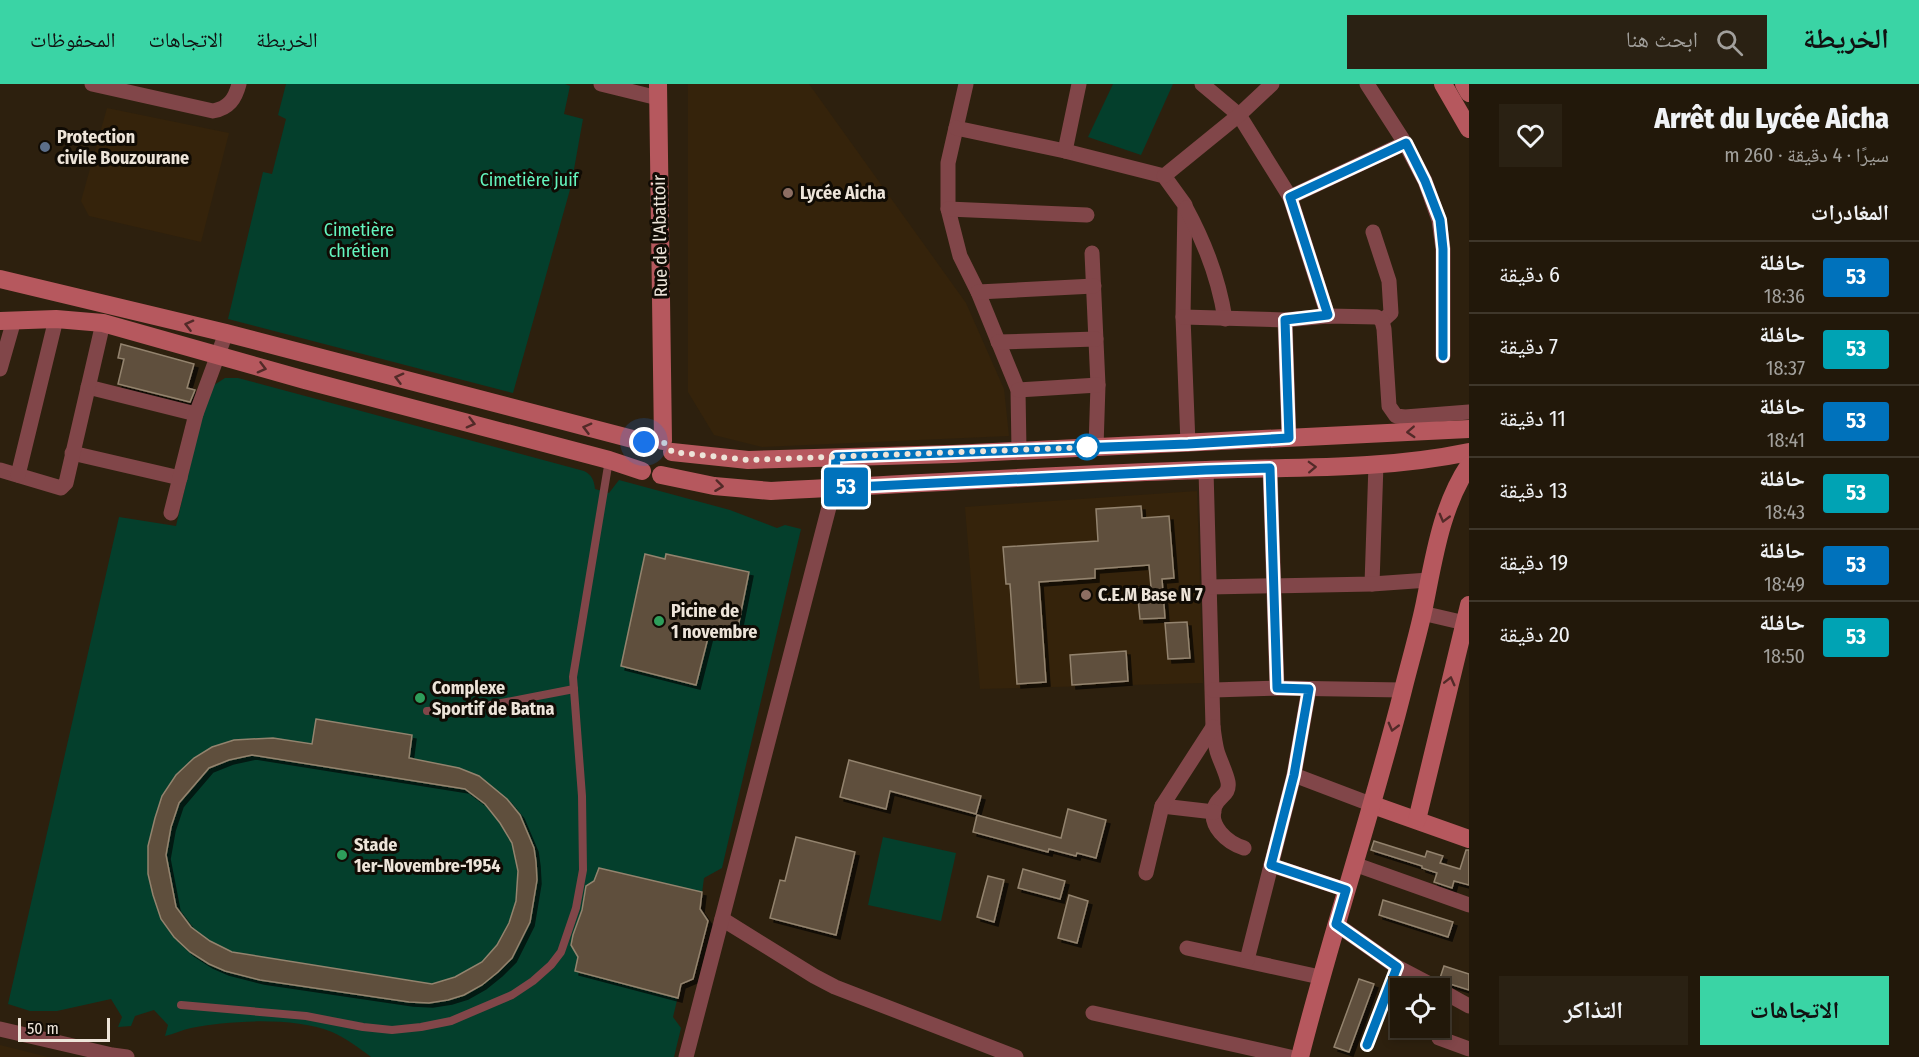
<!DOCTYPE html>
<html lang="ar">
<meta charset="utf-8">
<style>
:root{--surface:#22180a;--page:#2a2113;--text:#f1f3f6;--muted:#a2a09c;--line:#3f372b;--accent:#3ad4a5}
body{margin:0;font-family:"Fira Sans Condensed","Noto Naskh Arabic",sans-serif;background:var(--page);color:var(--text);direction:rtl;height:100vh;display:flex;flex-direction:column;font-size:22px;white-space:nowrap}
*{box-sizing:border-box;margin:0}
p{font-size:20px;color:var(--muted)}
.icon{flex:none;width:33px;height:33px;fill:none;stroke:currentColor;stroke-width:2;stroke-linecap:round;stroke-linejoin:round}
.map{position:relative;flex:1;overflow:hidden;direction:ltr}
.details{display:flex;flex-direction:column;background:var(--surface);width:450px}
.details>*{flex:none}
.badge{padding:0 12px;border-radius:4px;font-size:21px;line-height:39px}
.buttons{position:absolute;left:1390px;top:894px;display:grid;gap:12px}
.buttons a{display:grid;place-items:center;width:60px;height:60px;border-radius:0px;background:var(--surface);box-shadow:0 3px 9px #0003,0 0 0 2px var(--line);font-size:30px}
.scale{position:absolute;left:18px;bottom:15px;width:92px;box-sizing:border-box;padding-left:6px;border:3px solid #ede4d9;border-top:0;font-size:16px;line-height:21px;white-space:nowrap;color:#ede4d9;-webkit-text-stroke:4px #100b04;paint-order:stroke}
.you{position:absolute;width:30px;height:30px;margin:-15px;border:4px solid #fff;border-radius:50%;background:#1a73e8;box-shadow:0 0 0 9px #1a73e833}
.map>.badge{position:absolute;translate:-50% -50%;box-shadow:0 0 0 3px #fff}
h2{padding:0 30px;font-size:22px;line-height:54px}
.round{display:grid;place-items:center;flex:none;width:63px;height:63px;border-radius:0px;background:var(--page)}
.summary{display:flex;align-items:center;justify-content:space-between;height:102px;padding:0 30px}
h1{font-size:28px;font-weight:800;line-height:45px}
.cta{display:flex;gap:12px;margin-top:auto;padding:12px 30px}
.cta a{flex:1;height:69px;border-radius:0px;background:var(--accent);color:#111;font-size:24px;font-weight:800;line-height:69px;text-align:center}
.cta a+a{background:var(--page);color:var(--text)}
ul{padding:0;list-style:none}
li{display:flex;align-items:center;gap:18px;height:72px;padding:0 30px;border-top:2px solid var(--line)}
li div{flex:1}
li b{display:block;font-size:22px}
li em{font-style:normal}
li .badge{min-width:66px;font-weight:700;text-align:center}
header{display:flex;align-items:center;gap:36px;box-sizing:border-box;height:84px;padding:0 30px;background:var(--accent);color:#111}
header strong{font-size:28px}
nav{display:flex;gap:33px;margin-inline-start:auto;font-size:21px}
.search{width:420px;height:54px;background:var(--page);display:flex;align-items:center;gap:15px;box-sizing:border-box;padding:0 21px;border-radius:0px;color:var(--muted);font-size:22px}
main{display:flex;flex:1;min-height:0}
.map>svg:first-child{display:block}
</style>
<header>
<strong>الخريطة</strong>
<div class="search"><svg class="icon" aria-label="search" viewBox="0 0 24 24"><circle cx="10" cy="10" r="6"/><path d="M15 15l6 6"/></svg>ابحث هنا</div>
<nav><a>الخريطة</a><a>الاتجاهات</a><a>المحفوظات</a></nav>
</header>
<main>
<section class="details">
<div class="summary"><div><h1>Arrêt du Lycée Aicha</h1><p>سيرًا · 4 دقيقة · 260 m</p></div><a class="round"><svg class="icon" aria-label="heart" viewBox="0 0 24 24"><path d="M12 20l-8-8c-3-5 5-10 8-4 3-6 11-1 8 4z"/></svg></a></div>
<h2>المغادرات</h2>
<ul>
<li><span class="badge" style="background:#0072bc;color:#fff">53</span><div><b>حافلة</b><p>18:36</p></div><em>6 دقيقة</em></li>
<li><span class="badge" style="background:#00a3b4;color:#fff">53</span><div><b>حافلة</b><p>18:37</p></div><em>7 دقيقة</em></li>
<li><span class="badge" style="background:#0072bc;color:#fff">53</span><div><b>حافلة</b><p>18:41</p></div><em>11 دقيقة</em></li>
<li><span class="badge" style="background:#00a3b4;color:#fff">53</span><div><b>حافلة</b><p>18:43</p></div><em>13 دقيقة</em></li>
<li><span class="badge" style="background:#0072bc;color:#fff">53</span><div><b>حافلة</b><p>18:49</p></div><em>19 دقيقة</em></li>
<li><span class="badge" style="background:#00a3b4;color:#fff">53</span><div><b>حافلة</b><p>18:50</p></div><em>20 دقيقة</em></li>
</ul>
<div class="cta"><a>الاتجاهات</a><a>التذاكر</a></div>
</section>
<div class="map">
<svg width="1469" height="973" viewBox="0 0 1469 973">
<defs>
<filter id="shadow"><feDropShadow dx="4" dy="4" stdDeviation="0" flood-color="#0009"/></filter>
</defs>
<rect width="100%" height="100%" fill="#2d200e"/>
<g fill="#35230b">
<polygon points="688,0 809,0 966,219 1004,305 1009,352 762,363 714,351 688,308"/>
<polygon points="107,24 229,49 201,158 89,132 81,117"/>
<polygon points="1197,407 1203,599 980,605 965,423"/>
<polygon points="0,961 48,973 0,973"/>
</g>
<g fill="#043f2c">
<polygon points="286,0 565,0 570,2 564,30 583,35 571,102 513,309 228,235 263,88 272,90 286,35 278,31"/>
<polygon points="1113,0 1173,0 1141,71 1088,53"/>
<path d="M225,294H238L584,387C592,391 594,396 595,405L609,409L619,396L730,426L777,444L785,441L801,445L722,784L704,794L700,824L708,837L693,895L681,900L673,933L681,944L674,973H371C359,964 346,954 332,948C295,933 230,936 191,944C182,946 174,950 165,952L168,941L154,926L135,932L131,942L118,943L122,933L111,915L57,927H30L8,920L119,433L176,442L205,317L211,303Z"/>
<polygon points="883,753 956,769 941,837 868,821"/>
</g>
<g fill="#5e4f3c" stroke="#93836e" stroke-width="1.5" fill-rule="evenodd" filter="url(#shadow)">
<polygon points="121,260 194,280 187,304 195,306 190,318 118,300 124,275 118,274"/>
<polygon points="1141,422 1142,434 1169,432 1174,494 1162,495 1165,534 1140,535 1137,504 1151,503 1149,481 1095,485 1095,494 1039,498 1046,598 1017,600 1010,500 1006,500 1003,463 1098,457 1096,425"/>
<polygon points="645,470 665,475 666,470 749,488 737,548 711,542 696,601 621,582"/>
<polygon points="1187,538 1190,574 1168,575 1165,539"/>
<polygon points="1126,567 1128,597 1072,601 1070,571"/>
<path d="M316,635L412,651L409,674L459,684L479,692L507,715L520,731L534,764L536,778L537,796L530,838L512,874L498,888L482,901L464,911L448,916L429,919L409,918L260,896L225,887L209,880L190,868L174,853L161,835L153,811L148,790V762L155,734L162,712L176,691L194,674L212,663L234,656L273,654L312,660ZM252,671L465,705L485,720L500,739L512,759L518,787L516,817L509,839L497,861L482,878L455,893L432,900L232,868L210,857L191,843L176,823L166,771L171,743L179,719L209,684L229,676Z"/>
<polygon points="849,676 981,712 976,730 890,707 886,725 840,713"/>
<polygon points="1068,725 1106,736 1096,774 1077,769 1076,772 1049,765 1048,768 973,748 977,731 1061,754"/>
<polygon points="796,753 855,768 836,851 770,834 780,796 785,797"/>
<polygon points="1374,757 1425,773 1427,767 1443,772 1440,779 1460,785 1466,766 1469,766 1469,801 1454,797 1452,804 1434,798 1437,789 1422,784 1422,782 1371,766"/>
<polygon points="599,784 702,808 700,825 708,837 693,895 681,900 678,914 575,887 578,873 571,861 573,851 582,826 586,802 594,797"/>
<polygon points="1023,785 1065,797 1060,815 1018,804"/>
<polygon points="988,792 1004,796 994,838 977,833"/>
<polygon points="1069,811 1088,817 1077,859 1058,854"/>
<polygon points="1383,816 1453,838 1448,853 1379,831"/>
<polygon points="1444,882 1469,890 1469,906 1450,900 1440,894"/>
<polygon points="1359,895 1374,900 1349,968 1334,963"/>
</g>
<g fill="none" stroke-linecap="round" stroke-linejoin="round">
<g stroke="#814649" stroke-width="8">
<polyline points="427,627 481,623 574,605"/>
<polyline points="181,921 306,932 363,943 392,946 421,943 451,937 512,911 533,897 551,881 561,868 576,824 583,786 582,712 573,593 609,376"/>
<polyline points="1367,961 1397,883"/>
</g>
<g stroke="#814649" stroke-width="15">
<path d="M92,0L213,27C229,24 235,15 239,0"/>
<polyline points="601,0 658,14"/>
<polyline points="966,0 948,79 948,125 960,172 978,208 1018,306 1019,366"/>
<polyline points="1202,0 1239,31 1290,113 1328,232"/>
<polyline points="1367,0 1405,59 1425,97 1439,136 1443,165 1443,272"/>
<polyline points="956,44 1065,67 1164,92 1185,121 1183,233 1188,360"/>
<polyline points="1065,67 1079,0"/>
<polyline points="1164,92 1239,31 1272,0"/>
<polyline points="1290,113 1405,59"/>
<path d="M1186,124C1205,159 1219,196 1225,235"/>
<polyline points="948,125 1087,131"/>
<polyline points="1373,148 1389,197 1391,229 1382,237"/>
<polyline points="1092,169 1098,301 1096,363"/>
<polyline points="978,208 1094,202"/>
<polyline points="1183,233 1285,236 1328,232 1377,233 1382,237 1384,245 1389,322 1396,332 1405,333 1469,328"/>
<polyline points="1285,236 1289,354"/>
<polyline points="998,258 1096,255"/>
<polyline points="0,285 14,236"/>
<polyline points="88,303 196,330"/>
<polyline points="1018,306 1098,301"/>
<polyline points="72,369 180,394"/>
<polyline points="1270,384 1277,604"/>
<polyline points="0,386 61,404 66,399 103,239"/>
<path d="M1206,386L1213,643C1214,651 1215,659 1217,667C1220,677 1226,688 1228,698C1230,711 1219,712 1215,722C1207,742 1228,759 1244,764"/>
<polyline points="18,391 56,235"/>
<polyline points="171,429 196,330 226,249"/>
<polyline points="1372,500 1376,380"/>
<polyline points="1209,503 1372,500 1429,496"/>
<polyline points="1422,529 1469,540"/>
<polyline points="1213,606 1277,604 1403,606"/>
<polyline points="1294,691 1373,721"/>
<polyline points="1162,722 1214,728"/>
<polyline points="1354,780 1469,821"/>
<polyline points="1271,781 1346,806"/>
<polyline points="1146,789 1162,722 1213,643"/>
<polyline points="722,835 814,892 835,903 1016,973"/>
<polyline points="1336,840 1397,883 1437,904"/>
<polyline points="1187,864 1320,893"/>
<polyline points="1247,876 1294,691 1309,605"/>
<polyline points="1440,906 1469,922"/>
<polyline points="1093,929 1290,973"/>
<polyline points="0,945 112,971 127,973"/>
<polyline points="1439,954 1469,965"/>
<polyline points="686,973 834,404 836,373"/>
</g>
<g stroke="#b6585e" stroke-width="18">
<polyline points="658,0 663,357"/>
<polyline points="1443,0 1469,45"/>
<polyline points="1464,0 1469,9"/>
<polyline points="0,195 226,249 644,358"/>
<polyline points="0,237 56,235 103,239 305,296 609,376 642,387"/>
<polyline points="672,368 748,376 953,370 1469,345"/>
<path d="M661,391L714,402L771,407C916,400 1061,390 1206,386C1294,383 1383,386 1469,368"/>
<polyline points="1373,721 1469,755"/>
<polyline points="1417,736 1469,521"/>
<path d="M1300,973C1331,850 1372,729 1403,606C1410,578 1418,551 1424,523C1434,474 1441,423 1469,381"/>
</g>
</g>
<defs><path id="oneway-chevron" d="M-2-3.5L2.5 0L-2 3.5" fill="none" stroke-width="1.6" stroke-linecap="round" stroke-linejoin="round" transform="scale(1.5)"/></defs>
<g stroke="#522a28">
<use href="#oneway-chevron" transform="translate(189 241) rotate(-166)"/>
<use href="#oneway-chevron" transform="translate(262 284) rotate(15)"/>
<use href="#oneway-chevron" transform="translate(399 294) rotate(-165)"/>
<use href="#oneway-chevron" transform="translate(471 339) rotate(15)"/>
<use href="#oneway-chevron" transform="translate(587 344) rotate(-165)"/>
<use href="#oneway-chevron" transform="translate(1411 348) rotate(177)"/>
<use href="#oneway-chevron" transform="translate(1312 383) rotate(-2)"/>
<use href="#oneway-chevron" transform="translate(719 402) rotate(7)"/>
<use href="#oneway-chevron" transform="translate(1444 434) rotate(105)"/>
<use href="#oneway-chevron" transform="translate(1450 597) rotate(-76)"/>
<use href="#oneway-chevron" transform="translate(1393 643) rotate(105)"/>
</g>
<g fill="none" stroke-linecap="round" stroke-linejoin="round">
<g stroke="#fff" stroke-width="14">
<polyline id="line" points="1367,961 1397,883 1336,840 1346,806 1271,781 1294,691 1309,605 1277,604 1270,384 1206,386 834,404 836,373 1188,360 1289,354 1285,236 1328,231 1290,113 1406,59 1425,97 1440,136 1443,165 1443,272"/>
</g>
<use href="#line" stroke="#0072bc" stroke-width="9"/>
<polyline stroke="#ede4d9" stroke-width="6" stroke-dasharray="0 10.8" points="644,358 657,355 668,361 672,368 748,376 1096,363 1087,363"/>
</g>
<circle fill="#5c6f8a" stroke="#100b04" stroke-width="2" cx="45" cy="63" r="6"/>
<g fill="#8d6e63" stroke="#100b04" stroke-width="2">
<circle cx="788" cy="109" r="6"/>
<circle cx="1086" cy="511" r="6"/>
</g>
<circle fill="#fff" stroke="#0072bc" stroke-width="3" cx="1087" cy="363" r="12"/>
<g fill="#2e9e5b" stroke="#100b04" stroke-width="2">
<circle cx="659" cy="537" r="6"/>
<circle cx="420" cy="614" r="6"/>
<circle cx="342" cy="771" r="6"/>
</g>
<g text-anchor="middle" dominant-baseline="central" stroke-width="6" stroke-linejoin="round" paint-order="stroke">
<g font-size="18" font-weight="bold" fill="#ede4d9" stroke="#100b04" text-anchor="start">
<text x="57" y="53">Protection<tspan x="57" dy="21">civile Bouzourane</tspan></text>
<text x="800" y="109">Lycée Aicha</text>
<text x="1098" y="511">C.E.M Base N 7</text>
<text x="671" y="527">Picine de<tspan x="671" dy="21">1 novembre</tspan></text>
<text x="432" y="604">Complexe<tspan x="432" dy="21">Sportif de Batna</tspan></text>
<text x="354" y="761">Stade<tspan x="354" dy="21">1er-Novembre-1954</tspan></text>
</g>
<g font-size="18" fill="#64f6bf" stroke="#100b04">
<text x="529" y="96">Cimetière juif</text>
<text x="359" y="146">Cimetière<tspan x="359" dy="21">chrétien</tspan></text>
</g>
<g font-size="18" fill="#ede4d9" stroke="#100b04">
<text transform="translate(660 152) rotate(-91)">Rue de l'Abattoir</text>
</g>
</g>
</svg>
<div class="buttons">
<a><svg class="icon" aria-label="locate" viewBox="0 0 24 24"><circle cx="12" cy="12" r="6"/><path d="M12 2v4M12 18v4M2 12h4M18 12h4"/></svg></a>
</div>
<div class="scale">50 m</div>
<div class="you" style="left:644px;top:358px"></div>
<b class="badge" style="left:846px;top:403px;background:#0072bc;color:#fff">53</b>
</div>
</main>
